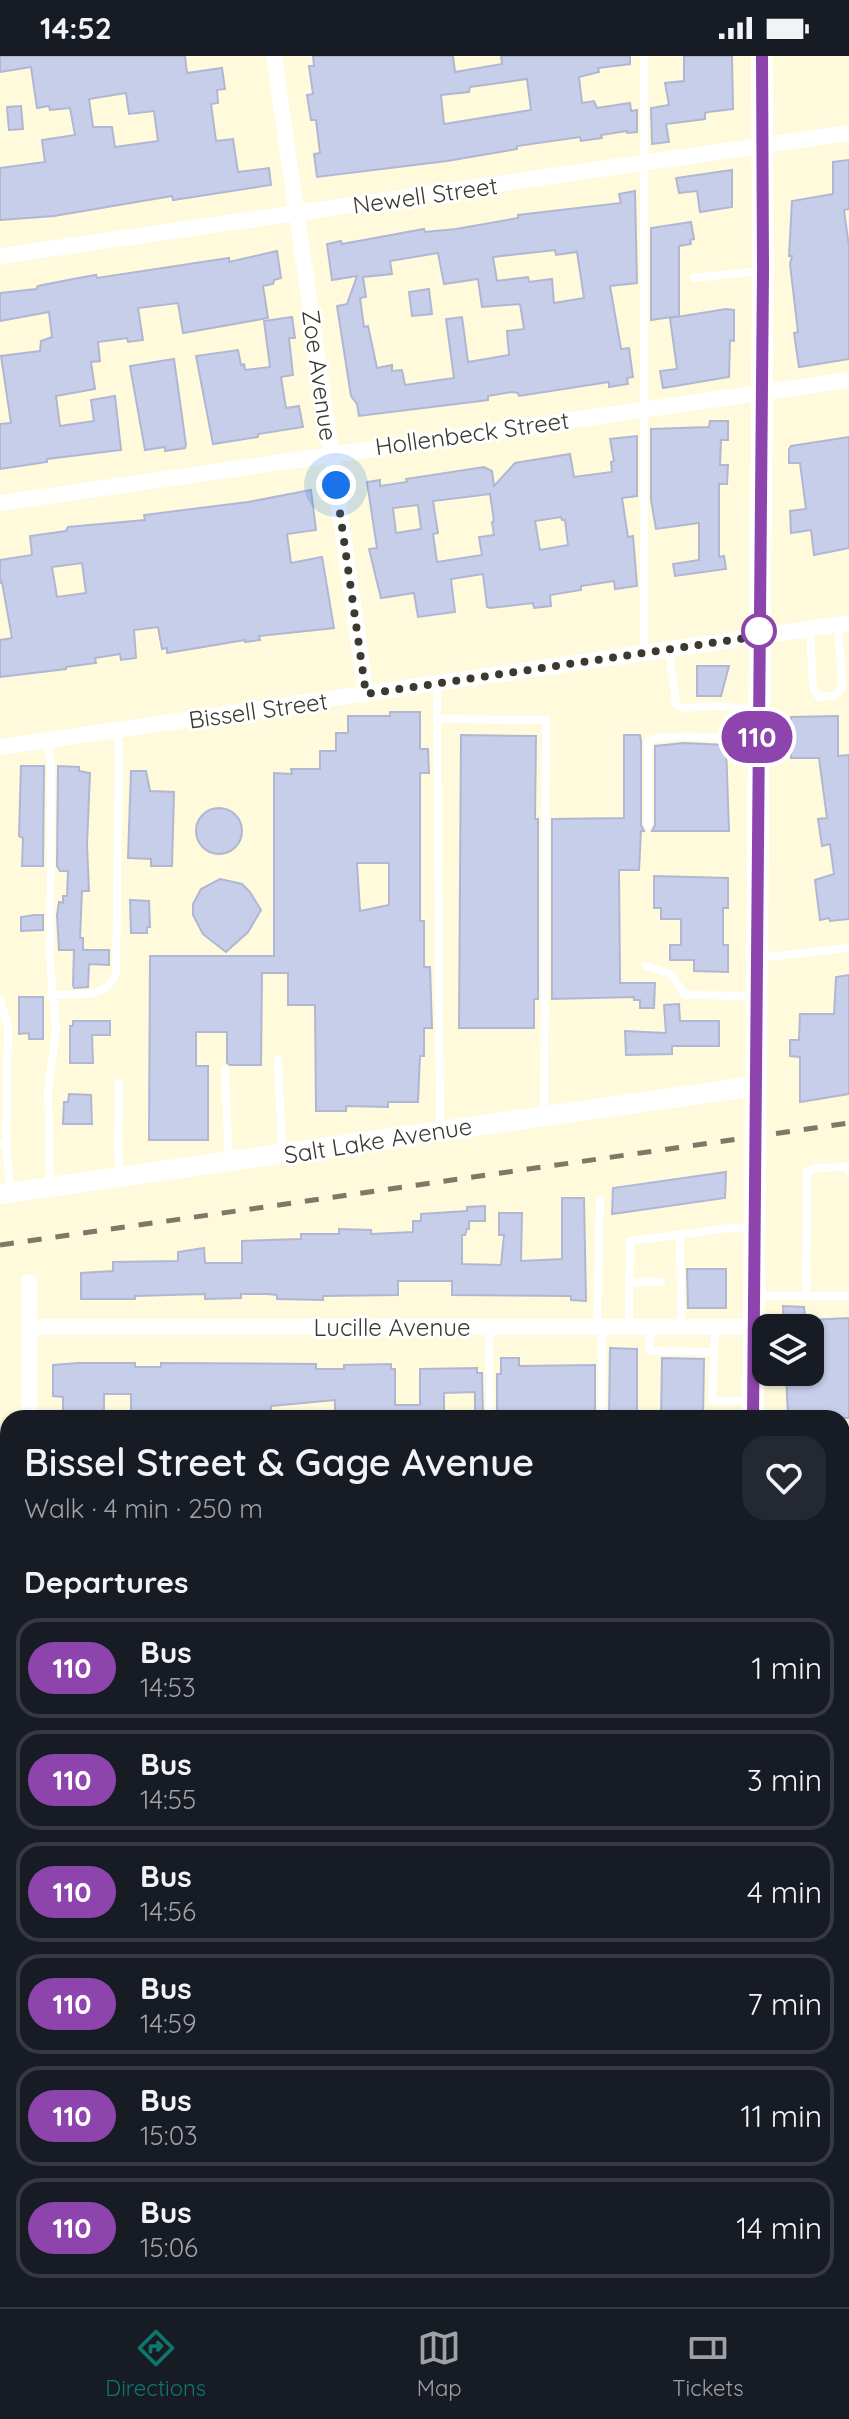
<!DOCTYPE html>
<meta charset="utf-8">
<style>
:root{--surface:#171b24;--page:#242831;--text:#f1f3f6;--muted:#9ea1a6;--line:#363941;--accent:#0f766e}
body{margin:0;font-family:Quicksand,sans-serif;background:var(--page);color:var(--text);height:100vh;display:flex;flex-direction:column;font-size:30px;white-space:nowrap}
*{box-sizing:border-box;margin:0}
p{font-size:26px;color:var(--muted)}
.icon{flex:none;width:44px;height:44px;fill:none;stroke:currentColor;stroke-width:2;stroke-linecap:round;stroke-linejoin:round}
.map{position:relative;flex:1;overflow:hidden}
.details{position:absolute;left:0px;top:1354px;width:850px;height:898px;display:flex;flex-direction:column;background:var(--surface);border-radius:24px 24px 0 0;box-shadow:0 2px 6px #0004}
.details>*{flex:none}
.badge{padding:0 16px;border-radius:26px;font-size:28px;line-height:52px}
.tools{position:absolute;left:752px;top:1258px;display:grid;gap:16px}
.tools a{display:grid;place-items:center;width:72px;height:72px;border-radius:16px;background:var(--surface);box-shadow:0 2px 6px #0004;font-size:40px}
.you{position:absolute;width:40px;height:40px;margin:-20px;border:6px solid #fff;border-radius:50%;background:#1a73e8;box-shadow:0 0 0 12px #1a73e833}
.map>.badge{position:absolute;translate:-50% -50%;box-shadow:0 0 0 4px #fff}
h2{padding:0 24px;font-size:30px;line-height:72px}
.round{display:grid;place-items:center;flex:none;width:84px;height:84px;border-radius:24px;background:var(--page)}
.head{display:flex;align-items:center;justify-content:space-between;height:136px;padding:0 24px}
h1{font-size:38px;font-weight:600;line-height:60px}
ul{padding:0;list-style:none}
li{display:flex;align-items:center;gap:24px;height:100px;margin:0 16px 12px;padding:0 8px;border:4px solid var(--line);border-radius:24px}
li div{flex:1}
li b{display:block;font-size:30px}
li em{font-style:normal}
li .badge{min-width:88px;font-weight:700;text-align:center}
.status{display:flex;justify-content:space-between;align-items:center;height:56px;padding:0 40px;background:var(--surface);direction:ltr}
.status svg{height:22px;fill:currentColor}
.dock{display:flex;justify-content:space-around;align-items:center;height:112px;border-top:2px solid var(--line);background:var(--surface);font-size:22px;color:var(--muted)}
.dock a{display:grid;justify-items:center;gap:4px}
.dock .current{color:var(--accent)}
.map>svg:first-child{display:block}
</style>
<div class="status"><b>14:52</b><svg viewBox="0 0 49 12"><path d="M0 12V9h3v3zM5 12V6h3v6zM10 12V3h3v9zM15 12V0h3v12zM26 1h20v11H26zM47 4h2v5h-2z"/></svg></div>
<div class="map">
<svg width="849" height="2251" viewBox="0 0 849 2251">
<rect width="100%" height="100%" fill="#fefadb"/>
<rect fill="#dbd7b5" x="370" y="2244" width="350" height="7"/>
<g fill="#c7ceea" stroke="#b1b7d3" stroke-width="2" fill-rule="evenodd">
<path d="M0,0H185L187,17L222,12L225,33L217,34L218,47L211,48L216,85L233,83L238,116L269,112L271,129L173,144L172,140L54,160L0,164V112L45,106L42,84L75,79L70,52L50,54L49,50L37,52L31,11L0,16ZM126,37L129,58L154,55L158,85L115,91L112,71H93L89,43Z"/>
<path d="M313,0H453L455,16L502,8L501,0H630V8L598,12L599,16L579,21L582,47L594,45L597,52L630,47L631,55L637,54V76L627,77V75L601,79L602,82L581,85L580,81L517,90V93L447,105L317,121L314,98L320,97L316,64H311L307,39L313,38L309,10H314ZM527,23L531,54L444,68L441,39L469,36L470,31Z"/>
<polygon points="684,0 732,0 733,53 708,56 705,57 705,63 666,68 669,86 652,88 651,52 669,49 665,27 684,25"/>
<polygon points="21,50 23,73 9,74 7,51"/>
<polygon points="849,104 849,153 844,154 849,191 849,303 799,311 794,277 798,276 790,208 792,200 789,200 792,145 833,138 833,106"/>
<polygon points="732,114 732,151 700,156 697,135 679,137 676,122"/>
<path d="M635,135L637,227L610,230L621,293L629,292L633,321L627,322L628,328L609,331V326L519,340L518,337L512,336L488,340V344L359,360L357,348L351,340L337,250L347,248L357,220L332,224L327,188L341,185L342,188L424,173L425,176L456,173L518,162V159L621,147L619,138ZM555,194L556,199L577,196L584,242L554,247L552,223L529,226L528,221L497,225L493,201ZM438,197L444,228L478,223L482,251L520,248L524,273L507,275L509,299L468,306L462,261L446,263L454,322L405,329L402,314L392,315V309L377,312L368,270L364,271L360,242L366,241L363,221L392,218L390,205Z"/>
<polygon points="691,166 694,183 690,184 691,188 679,190 679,260 651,264 651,172"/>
<polygon points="277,195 281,222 274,224 273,228 263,230 268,262 183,277 178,247 138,252 143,284 128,286 127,282 98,286 100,305 91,306 95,333 56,340 60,370 94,365 91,344 115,340 121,394 47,403 47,406 0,413 0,368 11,367 1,300 40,295 41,285 52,281 49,256 0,265 0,237 36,233 38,230 73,223 96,219 97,222 229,202 229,206"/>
<polygon points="429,233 432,258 412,260 409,236"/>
<polygon points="726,253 734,254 734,285 730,284 729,321 663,332 660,315 677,313 670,262"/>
<polygon points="292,261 295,282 289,282 293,319 281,321 286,352 299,350 303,371 258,378 258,381 213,388 196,300 238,294 241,309 244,308 245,314 270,311 264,265"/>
<polygon points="174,303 186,389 185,392 165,395 165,391 145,394 130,310"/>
<polygon points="710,365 728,365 728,384 721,384 720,409 728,409 727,428 719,428 719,501 724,500 726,513 675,520 673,508 699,504 699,467 656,473 651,444 651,373 709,371"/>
<path d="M637,380V440L622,442L628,481L633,480L637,530L615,533L614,525L581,530V534L550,539L551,550L534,552L533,547L490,552L487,551L483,518L451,523L455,556L418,561L414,537L381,542L369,493L377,492L367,426L380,424V430L407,426L406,423L484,411L492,415L494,430L515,407L570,398L574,421L612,416L611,406L614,405L610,383ZM490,438L494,465L492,466L494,479L479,481L482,499L437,506L433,478L438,477L433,445ZM418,449L421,473L396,477L393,452ZM561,461L562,464H565L568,489L540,494L535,465Z"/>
<polygon points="849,381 849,492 814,499 811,474 791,477 790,455 806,453 800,407 789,407 789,393 791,390"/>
<path d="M311,434L316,474L287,478L291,507L322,501L334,572L259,580L260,584L245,586V584L167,597V592L162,593L158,571L134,574L136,602L121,604L120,598L95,602L96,607L66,611V613L0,621V584L12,582L2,526L0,527V504L32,499L30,480L66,475L68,471L145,464L144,459L248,446ZM82,507L86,537L57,541L52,511Z"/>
<polygon points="697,610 729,610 721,640 697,640"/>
<path d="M390,656H420V693H428L429,717H420V865H424V911H430L432,972H424V1000H420L418,1046H388V1051L346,1050V1055H316L315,949H288V917H262L261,1009H230L227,1007V976H196V1010H208V1084H149L150,900H274V717L292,718L291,713H320V695H336V677H348V660H390ZM357,807H389V849L360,855Z"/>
<polygon points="838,660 838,700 849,699 849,863 830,865 829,862 820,864 815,824 834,818 830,788 822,790 818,763 827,762 819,702 791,702 791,661"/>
<polygon points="461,679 536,680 535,763 538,763 538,943 534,943 534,972 459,972"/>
<polygon points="624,679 640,679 641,685 641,769 644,775 641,775 639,814 619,814 620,927 655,927 654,952 640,952 640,944 634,944 634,941 552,943 552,763 624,762"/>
<polygon points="684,687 726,689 729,775 652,775 655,769 655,690"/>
<polygon points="21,710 44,710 43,810 22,810 23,782 19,780"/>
<polygon points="58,710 79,711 79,715 90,717 87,789 89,835 82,835 80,882 83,882 83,894 109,894 109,909 89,908 88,931 74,932 73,929 74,894 59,894 57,859 59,846 63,847 63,840 67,840 68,815 60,815 57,810"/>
<polygon points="131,715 146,715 150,735 174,736 172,810 151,810 151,803 128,802"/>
<circle cx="219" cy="775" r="23"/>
<polygon points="654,820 728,822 728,852 723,852 723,889 728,889 728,916 694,915 694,904 670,904 670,889 681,889 681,863 661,863 661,852 654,852"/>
<polygon points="220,823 242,828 250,836 261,854 248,876 226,896 203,878 193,859 193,848 201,833"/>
<polygon points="130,844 149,845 150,871 147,871 147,877 131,877"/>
<polygon points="34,859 43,859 43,874 21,875 21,861"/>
<polygon points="849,919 849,1038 800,1046 800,1001 790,1000 790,984 799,984 800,958 834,958 836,921"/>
<polygon points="19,941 43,941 43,983 29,983 29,977 19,978"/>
<polygon points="679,948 680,965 719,965 719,990 672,990 672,998 626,999 625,975 666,977 664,949"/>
<polygon points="73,965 110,965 110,979 92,979 93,1007 70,1007 70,970 73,970"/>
<polygon points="69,1038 91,1039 92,1068 63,1068 64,1046 68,1046"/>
<polygon points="726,1116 725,1142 612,1158 613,1132"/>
<polygon points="562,1142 584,1142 586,1245 571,1244 571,1240 452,1239 452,1225 398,1225 398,1239 323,1240 323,1244 277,1243 277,1239 268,1238 241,1238 241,1242 205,1243 205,1238 135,1240 135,1243 81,1243 81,1217 113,1215 113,1206 178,1205 178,1196 204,1192 205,1207 242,1207 242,1185 301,1183 301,1178 339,1178 339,1173 371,1174 371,1178 413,1176 413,1165 421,1165 421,1158 467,1155 467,1151 485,1150 485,1165 469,1165 469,1173 467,1173 465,1179 462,1179 462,1208 501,1209 504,1179 499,1179 499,1157 522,1157 521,1205 562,1203"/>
<polygon points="687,1213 726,1213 726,1252 688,1252"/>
<polygon points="783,1250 804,1251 806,1272 784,1272"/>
<polygon points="849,1262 849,1362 788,1362 786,1316 810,1316 810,1264"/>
<polygon points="610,1292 637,1293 637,1362 609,1362"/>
<polygon points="501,1302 519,1302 519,1310 595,1309 595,1362 559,1362 559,1355 519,1355 519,1362 497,1362 497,1318 501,1318"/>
<polygon points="662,1302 704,1303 703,1362 661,1362"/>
<polygon points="79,1307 135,1307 135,1311 161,1311 161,1307 316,1308 316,1313 344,1313 344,1309 391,1308 391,1313 395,1313 395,1349 420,1349 420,1313 477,1312 477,1317 482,1317 483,1362 475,1362 475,1336 444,1337 444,1362 358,1362 358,1355 335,1355 335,1344 271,1350 271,1362 131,1362 131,1338 104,1338 104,1360 63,1362 63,1341 53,1340 53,1309"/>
</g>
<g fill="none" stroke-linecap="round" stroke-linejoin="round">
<g stroke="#b4b199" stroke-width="3" stroke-dasharray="8 4" stroke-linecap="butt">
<polyline points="375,2244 375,2251"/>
<polyline points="667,2244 667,2251"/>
</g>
<g stroke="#fff" stroke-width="8">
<polyline points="694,222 762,215"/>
<polyline points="810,573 813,632 819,641 833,640 841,634 842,626 838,569"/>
<polyline points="669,594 676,648 682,652 718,650 757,654"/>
<polyline points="644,596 644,0"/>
<polyline points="437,627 440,1073"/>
<polyline points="439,663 546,664 544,1059"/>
<polyline points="48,684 51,713 50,903 56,976 48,1034 50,1130"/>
<path d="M648,769V685C664,676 734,683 757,683"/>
<polyline points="757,902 849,892"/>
<polyline points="646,910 671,918 685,939 755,940"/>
<path d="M51,939C77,937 104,945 116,918L119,692L116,674"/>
<polyline points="0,943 8,972 6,1086"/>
<polyline points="278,1004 282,1095"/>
<polyline points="225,1014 229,1105"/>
<polyline points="119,1027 118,1097 121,1121"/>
<polyline points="0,1087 6,1086 10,1135"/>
<polyline points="680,1178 681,1271"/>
<polyline points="629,1226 661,1226"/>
<polyline points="755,1240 849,1240"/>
<polyline points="806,1240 807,1116 817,1112 846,1111 849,1116"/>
<polyline points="489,1271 490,1362"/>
<polyline points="597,1271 600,1144"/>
<polyline points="629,1271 630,1185 729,1172 754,1173"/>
<polyline points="715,1271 712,1345 752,1345"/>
<polyline points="650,1272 650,1295 713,1296"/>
<polyline points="602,1362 602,1272"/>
<polyline points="1,2105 2,2158"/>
<polyline points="842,2212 849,2211"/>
<polyline points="263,2251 263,2244"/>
</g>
<g stroke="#fff" stroke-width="16">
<polyline points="274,0 366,638"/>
<polyline points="0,200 849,77"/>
<polyline points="0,447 849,324"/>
<polyline points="0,691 849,567"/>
<polyline points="29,1271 754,1271"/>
<polyline points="29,1362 29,1226"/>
<polyline points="842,1599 849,1599"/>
<polyline points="0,1764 8,1764"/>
<polyline points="842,1853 849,1853"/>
<polyline points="0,1909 8,1909"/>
<polyline points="842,2107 849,2107"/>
<polyline points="0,2158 8,2157"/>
</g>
<g stroke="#fff" stroke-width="20">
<polyline points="0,1138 756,1030"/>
<polyline points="0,1536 8,1536"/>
</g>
<g stroke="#fff" stroke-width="22">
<polyline points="753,1362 763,214 762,0"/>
<polyline points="842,1415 849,1414"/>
<polyline points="751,2251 751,2244"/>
</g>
<polyline stroke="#7c7967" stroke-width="5" stroke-dasharray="14 14" stroke-linecap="butt" points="0,1189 849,1067"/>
</g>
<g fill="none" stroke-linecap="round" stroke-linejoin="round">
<g stroke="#fff" stroke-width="18">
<polyline id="line" points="753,1362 763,214 762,0"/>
</g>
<use href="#line" stroke="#8e44ad" stroke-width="12"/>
<polyline stroke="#3c3a2e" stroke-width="8" stroke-dasharray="0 14.4" points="336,429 366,638 759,580 759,575"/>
</g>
<circle fill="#fff" stroke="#8e44ad" stroke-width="4" cx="759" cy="575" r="16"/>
<g text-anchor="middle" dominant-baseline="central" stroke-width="6" stroke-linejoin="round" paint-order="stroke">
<g font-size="24" fill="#3c3a2e" stroke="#fff">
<text transform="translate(425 139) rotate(-8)">Newell Street</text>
<text transform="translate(320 319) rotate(82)">Zoe Avenue</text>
<text transform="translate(472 377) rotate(-8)">Hollenbeck Street</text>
<text transform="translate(258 654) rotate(-8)">Bissell Street</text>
<text transform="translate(378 1084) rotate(-9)">Salt Lake Avenue</text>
<text x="392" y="1271">Lucille Avenue</text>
</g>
</g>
</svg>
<div class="tools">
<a><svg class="icon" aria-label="layers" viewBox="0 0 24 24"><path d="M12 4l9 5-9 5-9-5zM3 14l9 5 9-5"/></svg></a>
</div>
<div class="you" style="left:336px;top:429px"></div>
<b class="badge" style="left:757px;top:681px;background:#8e44ad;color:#fff">110</b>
<section class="details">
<div class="head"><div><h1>Bissel Street &amp; Gage Avenue</h1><p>Walk · 4 min · 250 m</p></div><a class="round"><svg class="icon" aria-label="heart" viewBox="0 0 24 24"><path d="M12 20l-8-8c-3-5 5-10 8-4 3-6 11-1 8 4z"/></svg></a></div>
<h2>Departures</h2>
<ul>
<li><span class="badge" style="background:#8e44ad;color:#fff">110</span><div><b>Bus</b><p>14:53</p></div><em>1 min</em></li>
<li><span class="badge" style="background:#8e44ad;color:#fff">110</span><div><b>Bus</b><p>14:55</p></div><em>3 min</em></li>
<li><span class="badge" style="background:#8e44ad;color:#fff">110</span><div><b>Bus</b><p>14:56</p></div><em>4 min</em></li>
<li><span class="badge" style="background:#8e44ad;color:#fff">110</span><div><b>Bus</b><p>14:59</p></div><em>7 min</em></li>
<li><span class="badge" style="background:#8e44ad;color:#fff">110</span><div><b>Bus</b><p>15:03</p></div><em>11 min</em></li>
<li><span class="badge" style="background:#8e44ad;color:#fff">110</span><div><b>Bus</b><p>15:06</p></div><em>14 min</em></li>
</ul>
</section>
</div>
<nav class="dock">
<a class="current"><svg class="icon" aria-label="directions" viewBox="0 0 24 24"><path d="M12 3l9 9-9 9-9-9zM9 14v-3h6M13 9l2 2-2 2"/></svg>Directions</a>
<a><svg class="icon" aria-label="map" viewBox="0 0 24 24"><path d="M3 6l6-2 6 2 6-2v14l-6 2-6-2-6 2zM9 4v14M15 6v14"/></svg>Map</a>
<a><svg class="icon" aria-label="tickets" viewBox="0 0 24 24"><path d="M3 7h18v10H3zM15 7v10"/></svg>Tickets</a>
</nav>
